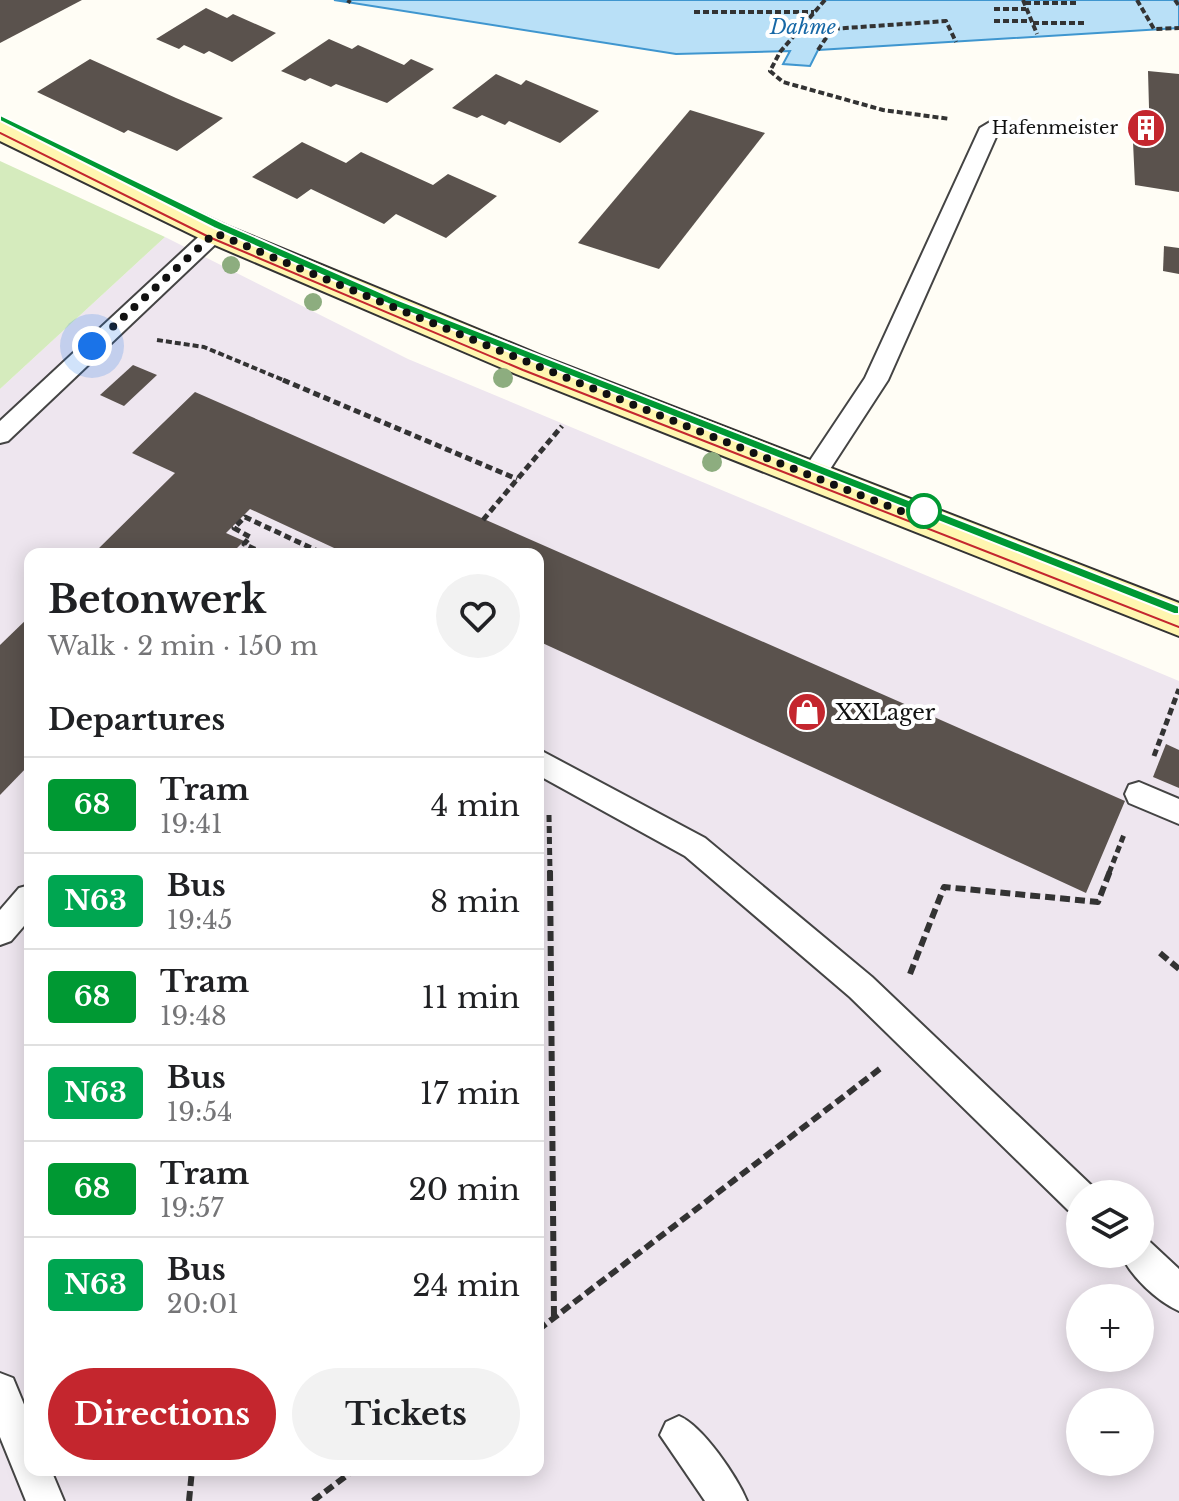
<!DOCTYPE html>
<meta charset="utf-8">
<style>
:root{--surface:#fff;--page:#f2f2f2;--text:#202124;--muted:#757577;--line:#e0e0e0;--accent:#c4262e}
body{margin:0;font-family:"Libre Baskerville",serif;background:var(--page);color:var(--text);height:100vh;display:flex;flex-direction:column;font-size:30px;white-space:nowrap}
*{box-sizing:border-box;margin:0}
p{font-size:26px;color:var(--muted)}
.icon{flex:none;width:44px;height:44px;fill:none;stroke:currentColor;stroke-width:2;stroke-linecap:round;stroke-linejoin:round}
.map{position:relative;flex:1;overflow:hidden}
.sheet{position:absolute;left:24px;top:548px;width:520px;height:928px;display:flex;flex-direction:column;background:var(--surface);border-radius:16px;box-shadow:0 4px 20px #0003}
.sheet>*{flex:none}
.badge{padding:0 16px;border-radius:6px;font-size:28px;line-height:52px}
.tools{position:absolute;left:1066px;top:1180px;display:grid;gap:16px}
.tools a{display:grid;place-items:center;width:88px;height:88px;border-radius:50%;background:var(--surface);box-shadow:0 4px 20px #0003;font-size:40px}
.you{position:absolute;width:40px;height:40px;margin:-20px;border:6px solid #fff;border-radius:50%;background:#1a73e8;box-shadow:0 0 0 12px #1a73e833}
.map>.badge{position:absolute;translate:-50% -50%;box-shadow:0 0 0 4px #fff}
h2{padding:0 24px;font-size:30px;line-height:72px}
.round{display:grid;place-items:center;flex:none;width:84px;height:84px;border-radius:42px;background:var(--page)}
.headline{display:flex;align-items:center;justify-content:space-between;height:136px;padding:0 24px}
h1{font-size:38px;font-weight:700;line-height:60px}
.primary-button{display:flex;gap:16px;margin-top:auto;padding:16px 24px}
.primary-button a{flex:1;height:92px;border-radius:48px;background:var(--accent);color:#fff;font-size:32px;font-weight:700;line-height:92px;text-align:center}
.primary-button a+a{background:var(--page);color:var(--text)}
ul{padding:0;list-style:none}
li{display:flex;align-items:center;gap:24px;height:96px;padding:0 24px;border-top:2px solid var(--line)}
li div{flex:1}
li b{display:block;font-size:30px}
li em{font-style:normal}
li .badge{min-width:88px;font-weight:700;text-align:center}
.map>svg:first-child{display:block}
</style>
<div class="map">
<svg width="1179" height="1501" viewBox="0 0 1179 1501">
<rect width="100%" height="100%" fill="#fffdf5"/>
<path fill="#eee6ef" fill-rule="evenodd" d="M165,237L408,359L1179,681V1501H0V389ZM30,554H538V1470H30ZM1080,1194H1140V1254H1080ZM1080,1298H1140V1358H1080ZM1080,1402H1140V1462H1080Z"/>
<polygon fill="#d5ebbd" points="0,161 165,237 0,389"/>
<polygon fill="#b9e0f7" stroke="#3f96cf" stroke-width="2" points="334,0 1179,0 1179,28 818,50 810,66 783,64 790,51 676,54"/>
<g fill="#5a524d">
<polygon points="0,0 82,0 0,43"/>
<polygon points="206,8 227,18 233,14 276,33 232,62 209,51 204,54 184,45 179,49 156,39"/>
<polygon points="329,39 352,49 358,45 404,65 411,59 434,69 387,103 336,84 331,87 310,78 305,81 281,71"/>
<polygon points="90,59 176,98 223,118 177,151 128,130 124,133 37,92"/>
<polygon points="1148,71 1179,74 1179,192 1135,185 1133,142 1150,144"/>
<polygon points="496,74 521,85 526,80 599,111 560,143 509,121 505,125 482,115 477,118 452,108"/>
<polygon points="690,110 765,133 659,269 578,243"/>
<polygon points="302,142 346,163 361,152 433,185 448,174 497,196 446,238 396,214 384,224 311,189 297,199 252,177"/>
<polygon points="1164,246 1179,248 1179,274 1163,271"/>
<polygon points="133,365 157,375 124,406 100,395"/>
<polygon points="195,392 1125,801 1086,893 538,641 538,554 347,554 250,509 226,533 244,541 231,554 93,554 175,473 132,453"/>
<polygon points="30,616 30,764 0,795 0,645"/>
<polygon points="1166,744 1179,750 1179,788 1153,777"/>
</g>
<g fill="none" stroke-linecap="round" stroke-linejoin="round">
<g stroke="#444" stroke-width="4">
<g id="lane">
<polygon points="990,122 1000,128 888,380 821,483 803,483 800,477 803,471 865,378 980,128"/>
<polygon points="215,226 226,233 222,238 8,441 0,443 0,421 208,228"/>
<polygon points="538,749 705,838 872,977 1092,1186 1095,1194 1080,1194 1080,1215 1068,1210 850,997 685,856 538,775"/>
<polygon points="1139,782 1179,799 1179,824 1129,803 1125,794 1129,785"/>
<polygon points="30,885 30,919 11,941 0,945 0,910 19,888"/>
<path d="M1140,1237L1150,1242L1179,1269V1311C1157,1301 1130,1276 1121,1254H1140Z"/>
<polygon points="0,1373 13,1378 30,1419 30,1470 51,1470 64,1501 26,1501 0,1437"/>
<path d="M679,1416C703,1426 737,1477 747,1501H705L660,1435L666,1422Z"/>
</g>
</g>
<g stroke="#333" stroke-width="4">
<polygon id="secondary" points="0,120 227,226 542,356 1179,603 1179,636 516,374 203,240 0,141"/>
</g>
<g stroke="#333" stroke-width="4" stroke-dasharray="6 3" stroke-linecap="butt">
<polyline points="825,0 780,52 770,71 783,82 883,110 950,119"/>
<polyline points="1023,0 1037,34"/>
<polyline points="1137,0 1154,29 1179,28"/>
<polyline points="1175,0 1179,6"/>
<polyline points="348,3 350,0"/>
<polyline points="1025,3 1078,3"/>
<polyline points="994,9 1026,9"/>
<polyline points="694,12 814,12"/>
<polyline points="994,21 1031,21"/>
<polyline points="1033,23 1086,23"/>
<polyline points="818,50 832,29 946,21 956,42"/>
<polyline points="157,340 204,347 288,382"/>
</g>
<g stroke="#333" stroke-width="5" stroke-dasharray="7 4" stroke-linecap="butt">
<polyline points="283,380 517,479"/>
<polyline points="483,520 562,426"/>
<polyline points="265,554 244,544 250,537 234,528 245,517 324,554"/>
<polyline points="1154,756 1179,689"/>
<polyline points="549,815 550,873"/>
<polyline points="1109,873 1125,832"/>
</g>
<g stroke="#333" stroke-width="6" stroke-dasharray="10 5" stroke-linecap="butt">
<polyline points="550,871 554,1318"/>
<polyline points="1160,953 1179,969"/>
<polyline points="910,974 944,887 1098,902 1110,871"/>
<polyline points="538,1330 881,1068"/>
<polyline points="189,1501 192,1470"/>
<polyline points="313,1501 354,1470"/>
</g>
<use href="#lane" fill="#fff" fill-rule="evenodd"/>
<use href="#secondary" fill="#fff6b0" fill-rule="evenodd"/>
<g stroke="#c4262e" stroke-width="2">
<polyline points="0,118 219,226 392,301 1179,610"/>
<polyline points="0,133 209,237 523,370 1179,627"/>
</g>
</g>
<g fill="#8dad7f">
<circle cx="231" cy="265" r="9"/>
<circle cx="313" cy="302" r="9"/>
<circle cx="503" cy="378" r="10"/>
<circle cx="712" cy="462" r="10"/>
</g>
<polygon fill="#093" stroke="#fff" stroke-width="2" points="0,115 223,223 396,299 1179,606 1179,614 1174,614 388,304 214,228 0,121"/>
<g fill="none" stroke-linecap="round" stroke-linejoin="round">
<path stroke="#111" stroke-width="8" stroke-dasharray="0 14.4" d="M92,346L215,233C447,330 681,425 916,517L924,511"/>
</g>
<defs>
<g id="building-disc" transform="scale(2)"><circle r="9.5" fill="#c4262e" stroke="#fff"/><path d="M-4-6H4V6H1V3H-1V6H-4ZM-2.5-4.3h1.7v1.8h-1.7ZM.8-4.3h1.7v1.8H.8ZM-2.5-1h1.7V.8h-1.7ZM.8-1h1.7V.8H.8Z" fill="#fff"/></g>
<g id="shop-disc" transform="scale(2)"><circle r="9.5" fill="#c4262e" stroke="#fff"/><path d="M-5-2.5h2.3a2.7 3.5 0 0 1 5.4 0H5L5.5 6h-11ZM-1.5-2.5h3a1.5 2.3 0 0 0-3 0Z" fill="#fff"/></g>
</defs>
<g fill-rule="evenodd">
<use href="#building-disc" x="1146" y="128"/>
<use href="#shop-disc" x="807" y="712"/>
</g>
<circle fill="#fff" stroke="#093" stroke-width="4" cx="924" cy="511" r="16"/>
<g text-anchor="middle" dominant-baseline="central" stroke-width="8" stroke-linejoin="round" paint-order="stroke">
<g font-size="18" fill="#111" stroke="#fff" text-anchor="end">
<text x="1118" y="128">Hafenmeister</text>
</g>
<g font-size="20" font-style="italic" fill="#1768a6" stroke="#fff">
<text x="803" y="27">Dahme</text>
</g>
<g font-size="22" fill="#111" stroke="#fff" text-anchor="start">
<text x="835" y="712">XXLager</text>
</g>
</g>
</svg>
<div class="tools">
<a><svg class="icon" aria-label="layers" viewBox="0 0 24 24"><path d="M12 4l9 5-9 5-9-5zM3 14l9 5 9-5"/></svg></a>
<a>+</a>
<a>−</a>
</div>
<div class="you" style="left:92px;top:346px"></div>
<section class="sheet">
<div class="headline"><div><h1>Betonwerk</h1><p>Walk · 2 min · 150 m</p></div><a class="round"><svg class="icon" aria-label="heart" viewBox="0 0 24 24"><path d="M12 20l-8-8c-3-5 5-10 8-4 3-6 11-1 8 4z"/></svg></a></div>
<h2>Departures</h2>
<ul>
<li><span class="badge" style="background:#093;color:#fff">68</span><div><b>Tram</b><p>19:41</p></div><em>4 min</em></li>
<li><span class="badge" style="background:#00a651;color:#fff">N63</span><div><b>Bus</b><p>19:45</p></div><em>8 min</em></li>
<li><span class="badge" style="background:#093;color:#fff">68</span><div><b>Tram</b><p>19:48</p></div><em>11 min</em></li>
<li><span class="badge" style="background:#00a651;color:#fff">N63</span><div><b>Bus</b><p>19:54</p></div><em>17 min</em></li>
<li><span class="badge" style="background:#093;color:#fff">68</span><div><b>Tram</b><p>19:57</p></div><em>20 min</em></li>
<li><span class="badge" style="background:#00a651;color:#fff">N63</span><div><b>Bus</b><p>20:01</p></div><em>24 min</em></li>
</ul>
<div class="primary-button"><a>Directions</a><a>Tickets</a></div>
</section>
</div>
